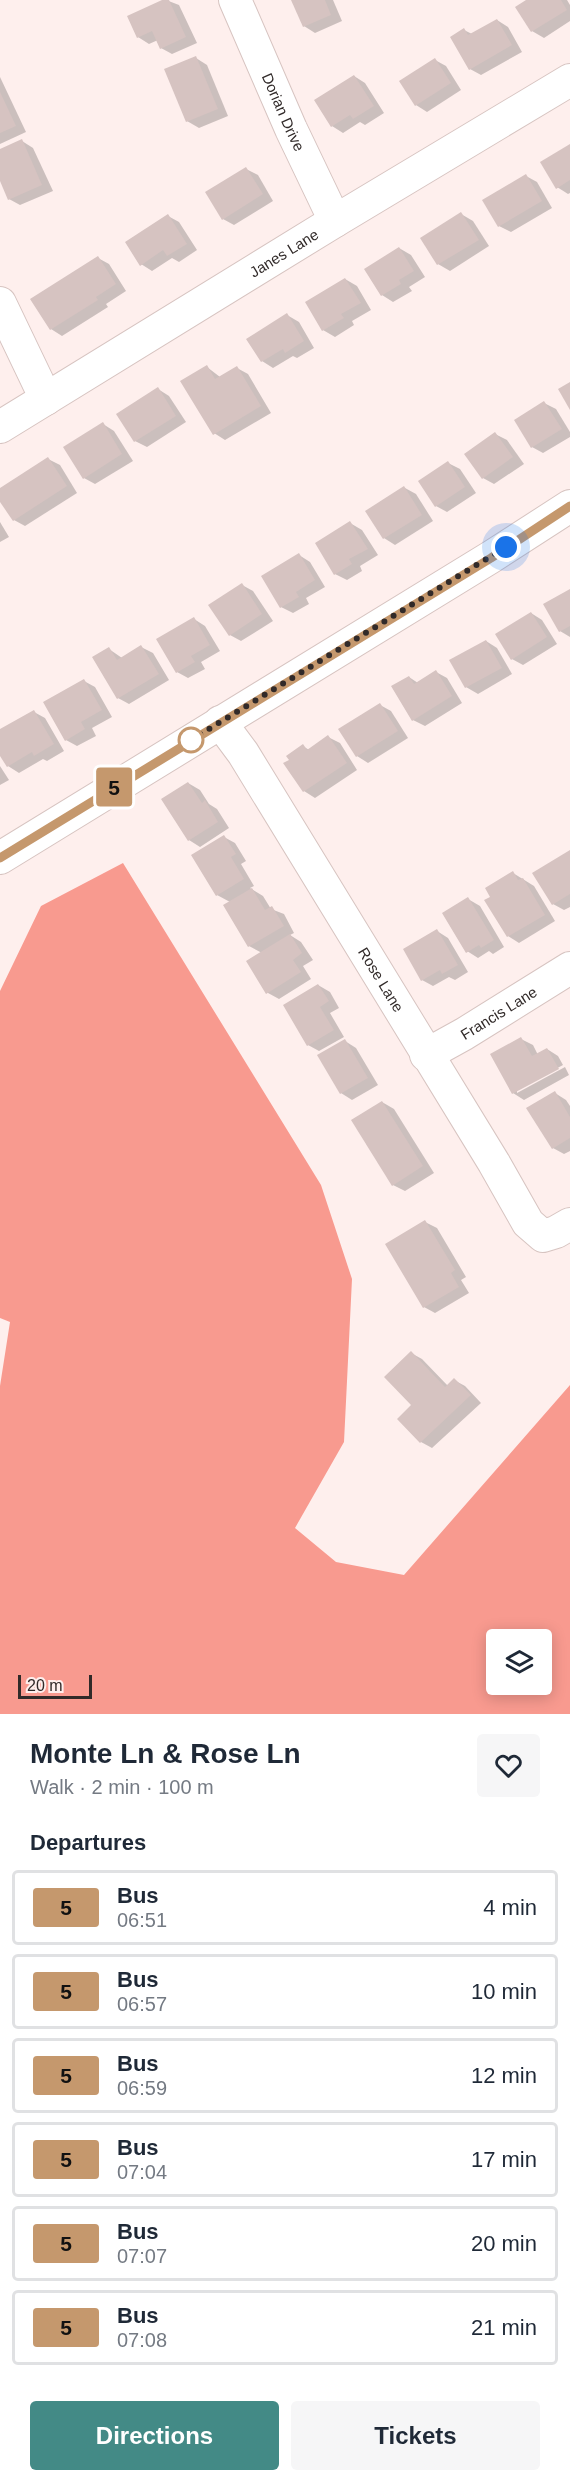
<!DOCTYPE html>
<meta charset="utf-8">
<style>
:root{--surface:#fff;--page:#f6f6f7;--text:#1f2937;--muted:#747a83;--line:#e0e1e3;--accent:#438a86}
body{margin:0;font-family:Helvetica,sans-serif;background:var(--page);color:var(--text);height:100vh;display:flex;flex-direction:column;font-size:22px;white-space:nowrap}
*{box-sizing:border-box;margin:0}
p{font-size:20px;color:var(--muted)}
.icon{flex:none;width:33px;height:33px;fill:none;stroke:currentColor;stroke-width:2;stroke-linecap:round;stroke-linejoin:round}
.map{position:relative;height:1714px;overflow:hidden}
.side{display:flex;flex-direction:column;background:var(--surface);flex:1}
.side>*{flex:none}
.badge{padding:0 12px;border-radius:4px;font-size:21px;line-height:39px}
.tools{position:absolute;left:486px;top:1629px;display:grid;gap:12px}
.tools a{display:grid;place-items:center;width:66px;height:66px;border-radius:6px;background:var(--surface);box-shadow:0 3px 15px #0003;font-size:30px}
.scale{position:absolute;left:18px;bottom:15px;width:74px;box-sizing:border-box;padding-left:6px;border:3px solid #312a29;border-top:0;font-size:16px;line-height:21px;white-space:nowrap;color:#312a29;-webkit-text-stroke:4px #feefed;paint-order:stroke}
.you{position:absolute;width:30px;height:30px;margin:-15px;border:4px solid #fff;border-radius:50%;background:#1a73e8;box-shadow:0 0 0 9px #1a73e833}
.map>.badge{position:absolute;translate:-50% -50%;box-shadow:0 0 0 3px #fff}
h2{padding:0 30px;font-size:22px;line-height:54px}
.round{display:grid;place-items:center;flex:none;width:63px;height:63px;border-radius:6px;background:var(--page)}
.headline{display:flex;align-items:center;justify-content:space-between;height:102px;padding:0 30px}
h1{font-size:28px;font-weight:700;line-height:45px}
.cta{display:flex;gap:12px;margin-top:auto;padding:12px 30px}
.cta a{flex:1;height:69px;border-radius:6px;background:var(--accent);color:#fff;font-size:24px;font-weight:700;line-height:69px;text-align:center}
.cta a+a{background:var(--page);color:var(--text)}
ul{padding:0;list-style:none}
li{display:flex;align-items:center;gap:18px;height:75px;margin:0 12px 9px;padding:0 18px;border:3px solid var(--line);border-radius:6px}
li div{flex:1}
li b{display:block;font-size:22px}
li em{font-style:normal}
li .badge{min-width:66px;font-weight:700;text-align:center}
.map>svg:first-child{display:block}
</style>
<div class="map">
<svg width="570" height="1714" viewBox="0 0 570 1714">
<rect width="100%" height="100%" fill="#feefed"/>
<path fill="#f89a8f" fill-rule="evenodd" d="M123,863L321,1185L352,1279L344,1442L295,1528L336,1562L404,1575L570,1385V1714H0V1386L10,1322L0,1318V991L41,906ZM496,1640H542V1684H496Z"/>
<g fill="#0003">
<polygon points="166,0 179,5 197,43 172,54 161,48 158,40 149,44 138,37"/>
<polygon points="293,0 333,0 342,21 315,33 304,26"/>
<polygon points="529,0 567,0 570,5 570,21 544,38 532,31"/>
<polygon points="497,20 508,27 522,52 481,75 470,69 464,30 472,34"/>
<polygon points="196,58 207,65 228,116 199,128 187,121"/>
<polygon points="435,60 446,66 461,90 427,112 416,105"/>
<polygon points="354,76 365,83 384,113 365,125 360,122 343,133 332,126"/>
<polygon points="0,77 26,132 0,144"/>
<polygon points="22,141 33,148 53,191 20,205 9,199 0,178 0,151"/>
<polygon points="570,146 570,193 568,194 557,187"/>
<polygon points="246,169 258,175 273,201 234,225 223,219"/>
<polygon points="526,176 537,182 552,208 511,232 499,226"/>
<polygon points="461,214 473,221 489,246 450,271 438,264"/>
<polygon points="168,216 179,222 197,250 179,262 172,258 152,271 141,264"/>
<polygon points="399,248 411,255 425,277 409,287 412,291 393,302 382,295 366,269"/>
<polygon points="98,258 109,264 126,291 106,304 108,307 62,336 51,329"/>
<polygon points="345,279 357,286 371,310 352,321 354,325 335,337 323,330"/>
<polygon points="287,315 299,322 314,348 297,358 293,356 273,368 262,361"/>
<polygon points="207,367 220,377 237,368 248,374 271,413 225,440 214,433"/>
<polygon points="158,389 169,396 186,422 147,447 135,441"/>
<polygon points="544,403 556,409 570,432 570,437 543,453 532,447"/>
<polygon points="103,424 114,431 133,461 95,484 84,478"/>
<polygon points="495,434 507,440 524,464 494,484 483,478"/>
<polygon points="48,459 60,465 77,493 25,526 14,520 0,499 0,490"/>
<polygon points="448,463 460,469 476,493 447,512 436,506"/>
<polygon points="405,488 416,494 433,521 395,545 384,538"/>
<polygon points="0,522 9,537 0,542"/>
<polygon points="350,523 362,530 378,555 360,566 362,571 347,580 335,574"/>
<polygon points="299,555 310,562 325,587 306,598 309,604 293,613 281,607"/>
<polygon points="242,585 253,591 273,621 241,641 230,635"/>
<polygon points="570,591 570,637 560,631"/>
<polygon points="531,613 542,620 557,644 523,665 512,659"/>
<polygon points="194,619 205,626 220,651 201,662 205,669 188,678 177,672"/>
<polygon points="486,641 497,648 512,674 478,694 466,687"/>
<polygon points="141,647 153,653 169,680 129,704 118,698 109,649 122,658"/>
<polygon points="436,672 447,678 462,703 425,726 413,720 409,677 418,683"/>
<polygon points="84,681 95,687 112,717 92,728 96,736 77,746 66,740"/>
<polygon points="380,705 391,711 408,738 368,763 357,756"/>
<polygon points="34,712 45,718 64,751 47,761 43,759 19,773 8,766 0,753 0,731"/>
<polygon points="328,737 340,743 357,770 315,798 304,791 286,764 303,746 309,750"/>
<polygon points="0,766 9,780 0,785"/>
<polygon points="188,783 200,790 209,804 217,809 229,828 200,847 189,840"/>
<polygon points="224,837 235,843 246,861 241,864 254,886 250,888 263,896 271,909 284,914 294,933 290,935 301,942 313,960 303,966 311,979 279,999 268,993 262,953 249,946 230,902 217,895"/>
<polygon points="570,851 570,907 564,910 553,904"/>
<polygon points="513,873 534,886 555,921 519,943 508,936 492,897"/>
<polygon points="468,899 480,906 504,947 493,954 489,951 478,958 467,951"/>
<polygon points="437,931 448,938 468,972 455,980 449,977 433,986 422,980"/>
<polygon points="318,985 330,992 339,1008 330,1013 344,1037 319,1051 308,1045"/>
<polygon points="521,1039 533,1045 538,1055 547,1049 558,1056 563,1065 517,1090 517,1093 565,1067 569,1075 524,1100 513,1093"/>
<polygon points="345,1041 356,1048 378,1085 352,1100 341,1093"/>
<polygon points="555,1093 566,1100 570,1106 570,1151 564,1154 553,1148"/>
<polygon points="382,1102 394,1109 434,1173 405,1191 393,1185"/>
<polygon points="425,1222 437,1228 466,1277 461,1280 469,1293 435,1313 424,1307"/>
<polygon points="411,1353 422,1359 448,1386 454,1380 465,1386 481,1403 432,1448 421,1442 399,1419 413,1405"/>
</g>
<g fill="#d6c3c1">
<polygon points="162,0 169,0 186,37 160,49 152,31 137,38 127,16"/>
<polygon points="291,0 325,0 331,15 303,27"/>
<polygon points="526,0 561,0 567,10 531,32 515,7"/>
<polygon points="497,19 512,45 469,70 450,37 464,28 468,35"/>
<polygon points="196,56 218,109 186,122 164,69"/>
<polygon points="435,58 451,83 415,106 399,81"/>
<polygon points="354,75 374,106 353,119 350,115 331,127 314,100"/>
<polygon points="0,92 16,126 0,133"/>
<polygon points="22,139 42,185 8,200 0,181 0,149"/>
<polygon points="570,144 570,180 556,189 540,162"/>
<polygon points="246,167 263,194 222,220 205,192"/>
<polygon points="526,174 542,201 498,227 482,200"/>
<polygon points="461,212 479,240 437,265 420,238"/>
<polygon points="168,214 187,244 167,256 163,250 140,266 125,242"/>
<polygon points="399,247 414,271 399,280 401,284 381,296 364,269"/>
<polygon points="98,256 116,284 96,297 98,300 50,330 30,299"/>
<polygon points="345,278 361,303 341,314 344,318 322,331 305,302"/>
<polygon points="287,313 304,341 285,353 283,349 261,362 246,339"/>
<polygon points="207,365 215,379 237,366 261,406 213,435 180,381"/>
<polygon points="570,382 570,410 558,389"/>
<polygon points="158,387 176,416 134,442 116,414"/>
<polygon points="544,401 562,429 531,448 514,420"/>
<polygon points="103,422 122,454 83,479 63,447"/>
<polygon points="495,432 513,457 482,479 464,454"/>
<polygon points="48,457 67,486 13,521 0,502 0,488"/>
<polygon points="448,461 465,487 435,507 418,481"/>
<polygon points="404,486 422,515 383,539 365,511"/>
<polygon points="350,521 368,549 349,559 352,564 334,575 315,543"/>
<polygon points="299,553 315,580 296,592 299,597 280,608 261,576"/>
<polygon points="242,583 262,614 229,636 208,605"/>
<polygon points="570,589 570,626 559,632 543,604"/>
<polygon points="531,612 547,637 511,660 495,634"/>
<polygon points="194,617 210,645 191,656 195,662 176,673 156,639"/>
<polygon points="486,640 502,668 465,688 449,660"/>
<polygon points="141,645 159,674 117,699 92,657 109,647 117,660"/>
<polygon points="436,670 452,696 412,721 391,686 409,676 414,684"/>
<polygon points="84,679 102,710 81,722 85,729 65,741 43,702"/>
<polygon points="380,703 398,731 356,757 338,729"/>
<polygon points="34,710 54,744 34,756 32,752 7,767 0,756 0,729"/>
<polygon points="328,735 347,763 303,792 283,763 289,760 286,756 303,744 307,750"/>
<polygon points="188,782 202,803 205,800 218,822 188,841 161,799"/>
<polygon points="224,835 236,854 231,857 244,879 216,896 191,855"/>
<polygon points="570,850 570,894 552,905 532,873"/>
<polygon points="513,871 518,880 523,878 545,915 507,937 484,900 490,897 485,888"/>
<polygon points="252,888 265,910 272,906 284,926 248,947 223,905"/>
<polygon points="468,897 494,940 481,948 479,945 466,953 442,913"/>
<polygon points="437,929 458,965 442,974 440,970 421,981 403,949"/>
<polygon points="290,934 302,953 293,960 301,972 266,994 246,961"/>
<polygon points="318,984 329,1001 320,1007 334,1030 307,1046 283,1005"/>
<polygon points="521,1037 532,1056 547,1048 559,1069 512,1094 490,1054"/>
<polygon points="345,1039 368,1078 340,1094 317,1055"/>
<polygon points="555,1091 570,1117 570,1138 552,1149 526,1108"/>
<polygon points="382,1101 423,1166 392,1186 351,1120"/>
<polygon points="425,1220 455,1270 451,1273 459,1287 423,1308 385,1244"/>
<polygon points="411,1351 445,1387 454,1378 471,1395 420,1443 397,1419 411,1405 384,1377"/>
</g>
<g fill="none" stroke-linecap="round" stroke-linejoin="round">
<g stroke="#d7c4c1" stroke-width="34">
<g id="minor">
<path id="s1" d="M235,0L291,129L335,221"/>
<polyline points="0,303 46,399"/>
<path id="s2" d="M0,427L335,221L570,80"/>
<path id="s3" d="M220,722L243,753L494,1163L528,1223L543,1236L556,1232L570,1224"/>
<polyline points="0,858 491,557 570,506"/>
<path id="s4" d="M426,1055L464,1034L570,968"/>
</g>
</g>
<use href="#minor" stroke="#fff" stroke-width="32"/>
</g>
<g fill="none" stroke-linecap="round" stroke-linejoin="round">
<g stroke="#fff" stroke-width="14">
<polyline id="line" points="0,858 491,558 570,506"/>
</g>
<use href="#line" stroke="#c5986d" stroke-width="9"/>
<polyline stroke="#312a29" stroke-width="6" stroke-dasharray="0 10.8" points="191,740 506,547"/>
</g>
<circle fill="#fff" stroke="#c5986d" stroke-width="3" cx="191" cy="740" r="12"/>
<g text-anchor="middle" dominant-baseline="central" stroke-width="6" stroke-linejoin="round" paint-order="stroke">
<g font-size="15" fill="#312a29" stroke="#feefed">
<text stroke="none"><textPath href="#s1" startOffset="122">Dorian Drive</textPath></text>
<text stroke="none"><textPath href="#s2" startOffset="333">Janes Lane</textPath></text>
<text stroke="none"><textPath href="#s3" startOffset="304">Rose Lane</textPath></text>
<text stroke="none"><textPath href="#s4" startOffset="84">Francis Lane</textPath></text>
</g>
</g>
</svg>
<div class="tools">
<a><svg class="icon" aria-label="layers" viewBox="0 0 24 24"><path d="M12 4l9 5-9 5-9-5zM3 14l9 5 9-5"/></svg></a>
</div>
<div class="scale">20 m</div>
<div class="you" style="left:506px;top:547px"></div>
<b class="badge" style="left:114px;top:787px;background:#c5986d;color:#111">5</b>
</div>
<section class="side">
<div class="headline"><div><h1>Monte Ln &amp; Rose Ln</h1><p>Walk · 2 min · 100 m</p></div><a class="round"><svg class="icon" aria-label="heart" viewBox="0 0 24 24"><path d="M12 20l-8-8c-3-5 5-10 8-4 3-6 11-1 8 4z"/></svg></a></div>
<h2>Departures</h2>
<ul>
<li><span class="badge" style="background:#c5986d;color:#111">5</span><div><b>Bus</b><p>06:51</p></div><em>4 min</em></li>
<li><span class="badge" style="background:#c5986d;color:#111">5</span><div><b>Bus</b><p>06:57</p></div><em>10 min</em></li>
<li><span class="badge" style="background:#c5986d;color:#111">5</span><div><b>Bus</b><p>06:59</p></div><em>12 min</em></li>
<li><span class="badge" style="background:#c5986d;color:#111">5</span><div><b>Bus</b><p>07:04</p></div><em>17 min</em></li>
<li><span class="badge" style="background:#c5986d;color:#111">5</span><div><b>Bus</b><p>07:07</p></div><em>20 min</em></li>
<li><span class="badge" style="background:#c5986d;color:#111">5</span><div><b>Bus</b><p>07:08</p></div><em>21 min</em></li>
</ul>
<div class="cta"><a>Directions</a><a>Tickets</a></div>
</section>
